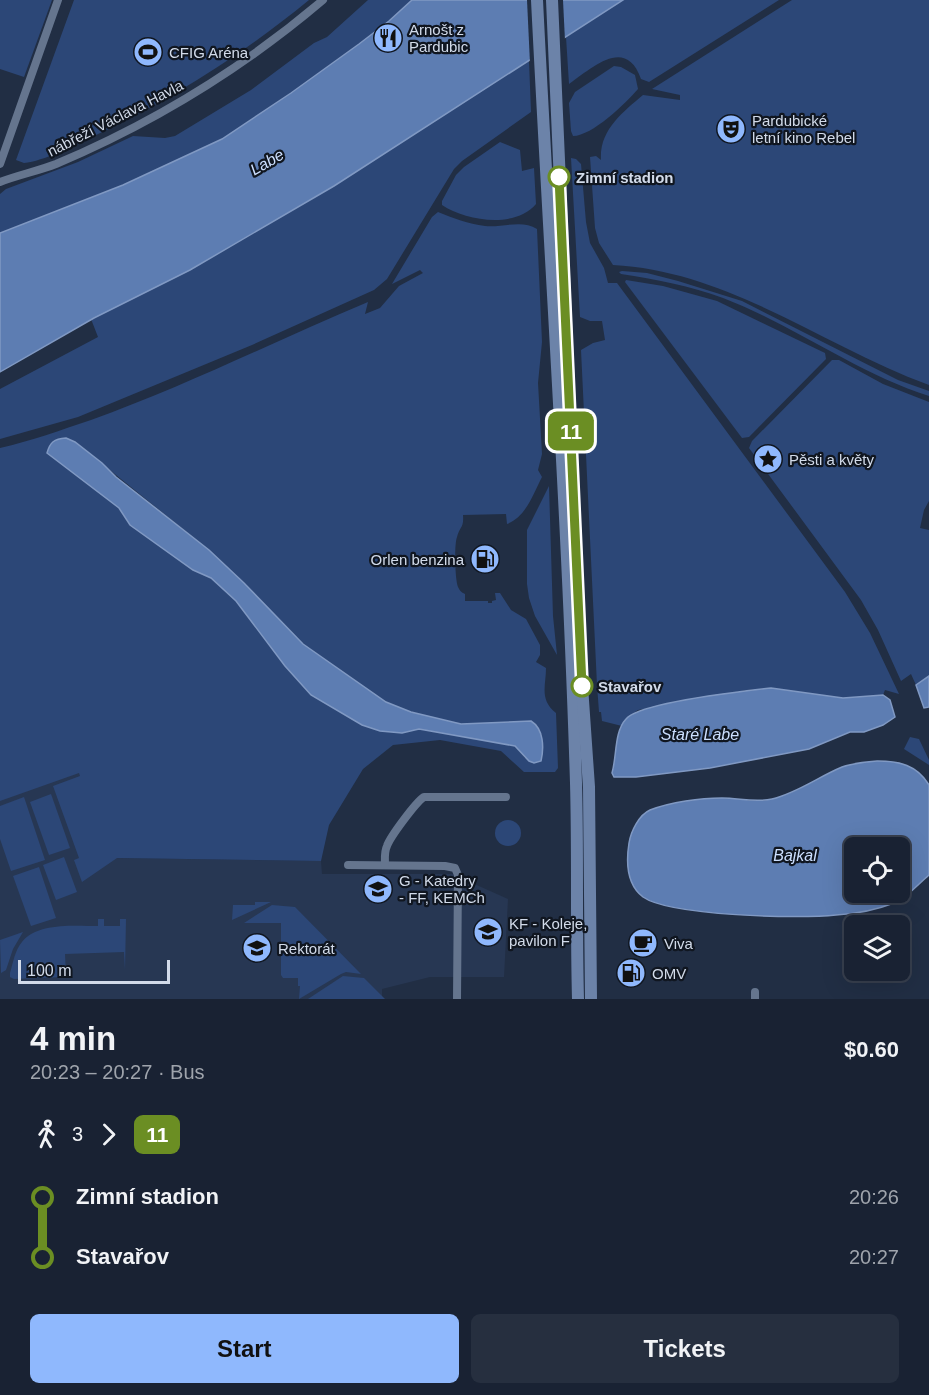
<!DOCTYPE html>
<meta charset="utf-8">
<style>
:root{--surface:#192233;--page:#262f3f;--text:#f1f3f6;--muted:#9fa4ac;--line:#373f4e;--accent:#8fb8fd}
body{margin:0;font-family:Helvetica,sans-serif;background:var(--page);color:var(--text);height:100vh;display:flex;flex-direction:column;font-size:22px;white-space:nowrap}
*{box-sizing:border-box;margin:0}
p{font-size:20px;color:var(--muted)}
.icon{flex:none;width:33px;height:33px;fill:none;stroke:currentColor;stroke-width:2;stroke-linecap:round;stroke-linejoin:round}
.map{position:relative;height:999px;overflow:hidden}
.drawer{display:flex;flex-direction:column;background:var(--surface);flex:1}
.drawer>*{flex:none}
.badge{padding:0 12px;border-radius:9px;font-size:21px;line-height:39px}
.fabs{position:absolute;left:844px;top:837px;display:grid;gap:12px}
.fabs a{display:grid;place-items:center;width:66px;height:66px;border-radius:9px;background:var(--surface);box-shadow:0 6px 24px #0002,0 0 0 2px var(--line);font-size:30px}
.scale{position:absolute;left:18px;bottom:15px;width:152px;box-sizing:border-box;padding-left:6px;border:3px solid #d2dbea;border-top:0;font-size:16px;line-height:21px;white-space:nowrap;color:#d2dbea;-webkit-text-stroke:4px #101620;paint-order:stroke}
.map>.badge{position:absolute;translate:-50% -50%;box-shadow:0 0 0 3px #fff}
.legs{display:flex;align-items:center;gap:9px;height:66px;padding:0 30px;font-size:20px}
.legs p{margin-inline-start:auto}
.summary{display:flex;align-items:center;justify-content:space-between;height:102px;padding:0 30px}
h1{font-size:33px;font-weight:800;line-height:45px}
.action{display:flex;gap:12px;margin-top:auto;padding:12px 30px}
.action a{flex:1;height:69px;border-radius:9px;background:var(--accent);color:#111;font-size:24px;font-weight:800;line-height:69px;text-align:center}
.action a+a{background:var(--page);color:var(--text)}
ul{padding:0 30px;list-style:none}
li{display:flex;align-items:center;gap:21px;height:60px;font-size:22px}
li i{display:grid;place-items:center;width:9px;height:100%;margin:0 8px;background:currentColor}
li i::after{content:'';width:15px;height:15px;margin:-8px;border:4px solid;border-radius:50%;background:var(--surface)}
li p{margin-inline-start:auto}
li:first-child i{background:linear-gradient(#0000 50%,currentColor 0)}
li:last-child i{background:linear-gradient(currentColor 50%,#0000 0)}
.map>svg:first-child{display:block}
</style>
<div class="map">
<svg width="929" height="999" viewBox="0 0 929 999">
<rect width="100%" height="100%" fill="#212e44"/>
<polygon fill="#273753" points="75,762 117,858 321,861 322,874 452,874 508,899 504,977 430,977 382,989 382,999 0,999 0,780"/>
<g fill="#2c4777" fill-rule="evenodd">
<polygon points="0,0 52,0 24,77 0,69"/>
<path d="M74,0H309C242,55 170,100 92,137C73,146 44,161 24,163L16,160Z"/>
<polygon points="368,0 412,0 389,21 359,44 291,93 222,139 123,185 0,233 0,194 6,189 78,162 133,136 165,138 175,136 251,90 314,43 327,37"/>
<path d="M623,0H779L649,82L641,79C626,36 593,67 569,84L566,37Z"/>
<path d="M792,0H929V385C823,346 729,271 613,265L599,243L595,228L590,157L596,156L601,160C599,130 623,112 643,95L680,100V95L652,89Z"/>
<polygon points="529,61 531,112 462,161 454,169 387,279 374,290 252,345 78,417 0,439 0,389 98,337 91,319 190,270 334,186 428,124"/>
<path d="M614,66L621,67L635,75L638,89C626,103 592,136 573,136L571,131L569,103L575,92Z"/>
<path d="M500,142L520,150L522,171L534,168L536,204C515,229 466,221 442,205V201L456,175L464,167Z"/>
<polygon points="571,158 576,159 581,164 586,222 590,243 604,268 608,283 617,283 845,592 870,633 899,694 885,690 883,695 843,698 771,688 747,690 638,710 627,718 622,726 602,721 601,712 599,712 597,685 581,350 593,343 605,340 602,321 590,321 580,317"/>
<path d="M438,212C453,218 468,224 485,226C502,228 522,219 537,229L542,342L538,383L542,454L538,470L542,477C533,494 526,517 507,524L506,514L463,515C464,528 460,526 457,537C454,545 455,580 458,587C460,591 461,592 465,594V601H488V603H492V601L496,600L495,593H500L511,610L526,619L540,645V655L536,662L546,668C546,686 539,699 556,713L558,768L555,772H524L501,751L440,740L393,745L363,769L329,825L321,861L117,858L82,882L74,860L79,858L53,786L80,776L79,773L0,801V448C31,441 61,430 91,420C186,386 275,341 368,302L365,314L380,308L399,286L423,273L420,270L392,284L432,217ZM75,442L209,550L244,583L303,644L386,702L411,712L461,724L531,721L536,724L542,736L525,758L515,746L419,729L402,733L311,695L285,666L236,601L211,578L193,570L130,525Z"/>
<path d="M622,271L647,273L678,281L742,301L898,380L929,391V396C856,373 794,325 723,298C691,286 655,279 621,274L619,272Z"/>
<polygon points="626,280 663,286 717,301 825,353 826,359 749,437 742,438 625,282"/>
<polygon points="832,360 839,360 883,384 929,402 929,501 924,510 920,528 929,530 929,676 916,685 911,674 901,681 878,630 861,600 749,448 752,441"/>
<polygon points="549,486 553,616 557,655 535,616 529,598 527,584 527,530"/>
<polygon points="910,737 919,739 929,760 929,765 904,749"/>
<polygon points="51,794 70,848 49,855 30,802"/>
<polygon points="24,797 45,860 11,871 0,839 0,806"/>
<circle cx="508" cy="833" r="13"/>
<polygon points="64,857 77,892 56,900 43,865"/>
<polygon points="39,867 56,918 31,926 13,876"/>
<polygon points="255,902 271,902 232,920 233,905 255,905"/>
<polygon points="272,905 295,907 361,974 346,972 341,974 299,999 300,986 298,986 298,978 283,978 281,975 281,923 244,923"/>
<path d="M98,919H104V926H120V919H126L125,970L124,952L65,954L66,975L63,977L14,979L10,977V973C13,963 15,950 22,942C37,922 76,926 98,926Z"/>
<polygon points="23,932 13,949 6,970 1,973 0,940"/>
<polygon points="343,976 364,978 385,999 308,999"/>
</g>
<g fill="#5d7db2" stroke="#8099c3" stroke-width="1.5" fill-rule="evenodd">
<polygon points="412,0 623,0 334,186 190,270 94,318 0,372 0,233 123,185 222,139 291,93 359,44 389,21"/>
<path d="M66,438L75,442L102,463L116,477L209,550L244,583L303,644L386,702L411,712L461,724L531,721C544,729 544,748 541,761L534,763L529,761L515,746L419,729L402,733L380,731L362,725L311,695L285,666L236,601L211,578L193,570L130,525L119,508L47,453C50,442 54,439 66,438Z"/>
<polygon points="929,676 929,707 924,708 916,685"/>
<path d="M771,688L843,698L883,695L890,700L895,717L883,725L864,732H850L809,749L710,768L636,777H614L612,773C617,756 614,732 626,719C640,702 746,691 771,688Z"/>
<path d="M878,761C899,761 917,765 929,785V875C918,884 907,898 894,903C876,910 855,914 836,915C800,919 670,916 643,897C626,884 626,862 629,843C631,831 639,815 650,810C671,802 700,798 722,798C739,798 755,803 772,799C797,793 818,777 842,767C853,763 866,762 878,761ZM855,848H900V892H855Z"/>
</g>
<polygon fill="#212e44" points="527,0 563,0 565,41 530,64"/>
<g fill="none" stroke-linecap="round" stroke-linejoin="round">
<g stroke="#65758e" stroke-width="8">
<polyline points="0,164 58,0"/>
<path d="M0,182C18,175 38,171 56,164C153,123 243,68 323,0"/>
<polyline points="348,865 445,866 455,868 458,875 457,999"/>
<path d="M385,865C385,859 384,852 387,846C390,837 416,802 424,797H506"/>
<polyline points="755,999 755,992"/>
</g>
<g stroke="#6c83a9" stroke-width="12">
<path d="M537,0C550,261 568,522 576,783C578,855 576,927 578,999"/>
<polyline points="552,0 582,686 589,787 591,999"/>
</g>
</g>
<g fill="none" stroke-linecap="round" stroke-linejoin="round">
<g stroke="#fff" stroke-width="14">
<polyline id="line-1" points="559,177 582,686"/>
</g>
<use href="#line-1" stroke="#6b8e23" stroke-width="9"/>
</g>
<defs>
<g id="restaurant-disc" transform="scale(1.5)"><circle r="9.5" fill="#8fb8fd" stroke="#101620"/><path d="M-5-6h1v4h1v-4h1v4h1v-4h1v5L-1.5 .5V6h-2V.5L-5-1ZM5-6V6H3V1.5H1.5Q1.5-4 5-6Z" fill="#111"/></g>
<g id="stadium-disc" transform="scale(1.5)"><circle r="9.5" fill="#8fb8fd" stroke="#101620"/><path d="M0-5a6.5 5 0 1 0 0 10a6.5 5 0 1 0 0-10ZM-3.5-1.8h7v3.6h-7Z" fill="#111"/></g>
<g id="theatre-disc" transform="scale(1.5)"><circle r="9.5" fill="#8fb8fd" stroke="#101620"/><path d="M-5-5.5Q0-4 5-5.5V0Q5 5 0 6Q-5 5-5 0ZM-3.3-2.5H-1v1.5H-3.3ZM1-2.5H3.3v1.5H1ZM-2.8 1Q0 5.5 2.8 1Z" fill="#111"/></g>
<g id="sight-disc" transform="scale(1.5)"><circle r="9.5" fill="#8fb8fd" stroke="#101620"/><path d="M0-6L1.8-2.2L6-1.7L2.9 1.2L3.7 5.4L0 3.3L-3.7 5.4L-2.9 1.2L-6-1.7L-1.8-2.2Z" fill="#111"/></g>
<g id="fuel-disc" transform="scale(1.5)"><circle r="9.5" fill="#8fb8fd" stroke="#101620"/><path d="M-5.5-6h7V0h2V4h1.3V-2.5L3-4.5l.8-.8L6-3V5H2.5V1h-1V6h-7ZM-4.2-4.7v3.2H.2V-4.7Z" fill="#111"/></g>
<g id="university-disc" transform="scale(1.5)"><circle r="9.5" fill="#8fb8fd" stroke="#101620"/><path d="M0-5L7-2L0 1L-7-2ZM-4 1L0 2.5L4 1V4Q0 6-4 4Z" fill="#111"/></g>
<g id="cafe-disc" transform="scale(1.5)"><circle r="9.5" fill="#8fb8fd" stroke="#101620"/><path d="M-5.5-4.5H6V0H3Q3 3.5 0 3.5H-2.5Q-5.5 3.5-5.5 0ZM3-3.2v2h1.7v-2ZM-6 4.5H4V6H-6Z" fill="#111"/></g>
</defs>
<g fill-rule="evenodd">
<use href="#restaurant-disc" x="388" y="38"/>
<use href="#stadium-disc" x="148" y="52"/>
<use href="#theatre-disc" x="731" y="129"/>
<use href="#sight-disc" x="768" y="459"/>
<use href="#fuel-disc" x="485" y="559"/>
<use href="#university-disc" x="378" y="889"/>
<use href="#university-disc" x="488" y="932"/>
<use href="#cafe-disc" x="643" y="943"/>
<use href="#university-disc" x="257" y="948"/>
<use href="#fuel-disc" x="631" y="973"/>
</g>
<g fill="#fff" stroke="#6b8e23" stroke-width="3">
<circle cx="559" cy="177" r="10"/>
<circle cx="582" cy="686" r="10"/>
</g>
<g text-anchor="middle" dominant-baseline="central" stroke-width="4.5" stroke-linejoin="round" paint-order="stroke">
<g font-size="15" fill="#d2dbea" stroke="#101620" text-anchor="start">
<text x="409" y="29">Arnošt z<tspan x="409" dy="17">Pardubic</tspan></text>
<text x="169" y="52">CFIG Aréna</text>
<text x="752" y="120">Pardubické<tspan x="752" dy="17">letní kino Rebel</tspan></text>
<text x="789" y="459">Pěsti a květy</text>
<text x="464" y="559" text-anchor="end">Orlen benzina</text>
<text x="399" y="880">G - Katedry<tspan x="399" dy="17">- FF, KEMCh</tspan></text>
<text x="509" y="923">KF - Koleje,<tspan x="509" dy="17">pavilon F</tspan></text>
<text x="664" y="943">Viva</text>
<text x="278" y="948">Rektorát</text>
<text x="652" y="973">OMV</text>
</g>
<g font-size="15" fill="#d2dbea" stroke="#101620">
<text transform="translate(115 118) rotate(-27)">nábřeží Václava Havla</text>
</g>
<g font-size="15" font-weight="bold" fill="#d2dbea" stroke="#101620" text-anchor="start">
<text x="576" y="177">Zimní stadion</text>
<text x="598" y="686">Stavařov</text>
</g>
<g font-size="16" font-style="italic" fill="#ccdffe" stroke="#101620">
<text transform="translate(267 162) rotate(-30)">Labe</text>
<text x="700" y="734">Staré Labe</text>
<text x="795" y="855">Bajkal</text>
</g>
</g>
</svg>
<div class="fabs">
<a><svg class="icon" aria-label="locate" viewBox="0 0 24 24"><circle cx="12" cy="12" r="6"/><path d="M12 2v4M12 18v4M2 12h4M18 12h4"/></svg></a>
<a><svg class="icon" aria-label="layers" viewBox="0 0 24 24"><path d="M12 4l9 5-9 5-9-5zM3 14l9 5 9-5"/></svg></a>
</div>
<div class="scale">100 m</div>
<b class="badge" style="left:571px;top:431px;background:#6b8e23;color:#fff">11</b>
</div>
<section class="drawer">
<div class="summary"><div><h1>4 min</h1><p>20:23 – 20:27 · Bus</p></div><b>$0.60</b></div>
<div class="legs"><svg class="icon" aria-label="walk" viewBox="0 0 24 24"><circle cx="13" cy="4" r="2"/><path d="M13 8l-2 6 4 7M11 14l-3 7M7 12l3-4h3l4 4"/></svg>3<svg class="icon" aria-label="forward" viewBox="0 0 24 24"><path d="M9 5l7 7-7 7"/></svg><b class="badge" style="background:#6b8e23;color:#fff">11</b></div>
<ul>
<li><i style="color:#6b8e23"></i><b>Zimní stadion</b><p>20:26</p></li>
<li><i style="color:#6b8e23"></i><b>Stavařov</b><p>20:27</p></li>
</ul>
<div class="action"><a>Start</a><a>Tickets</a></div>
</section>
